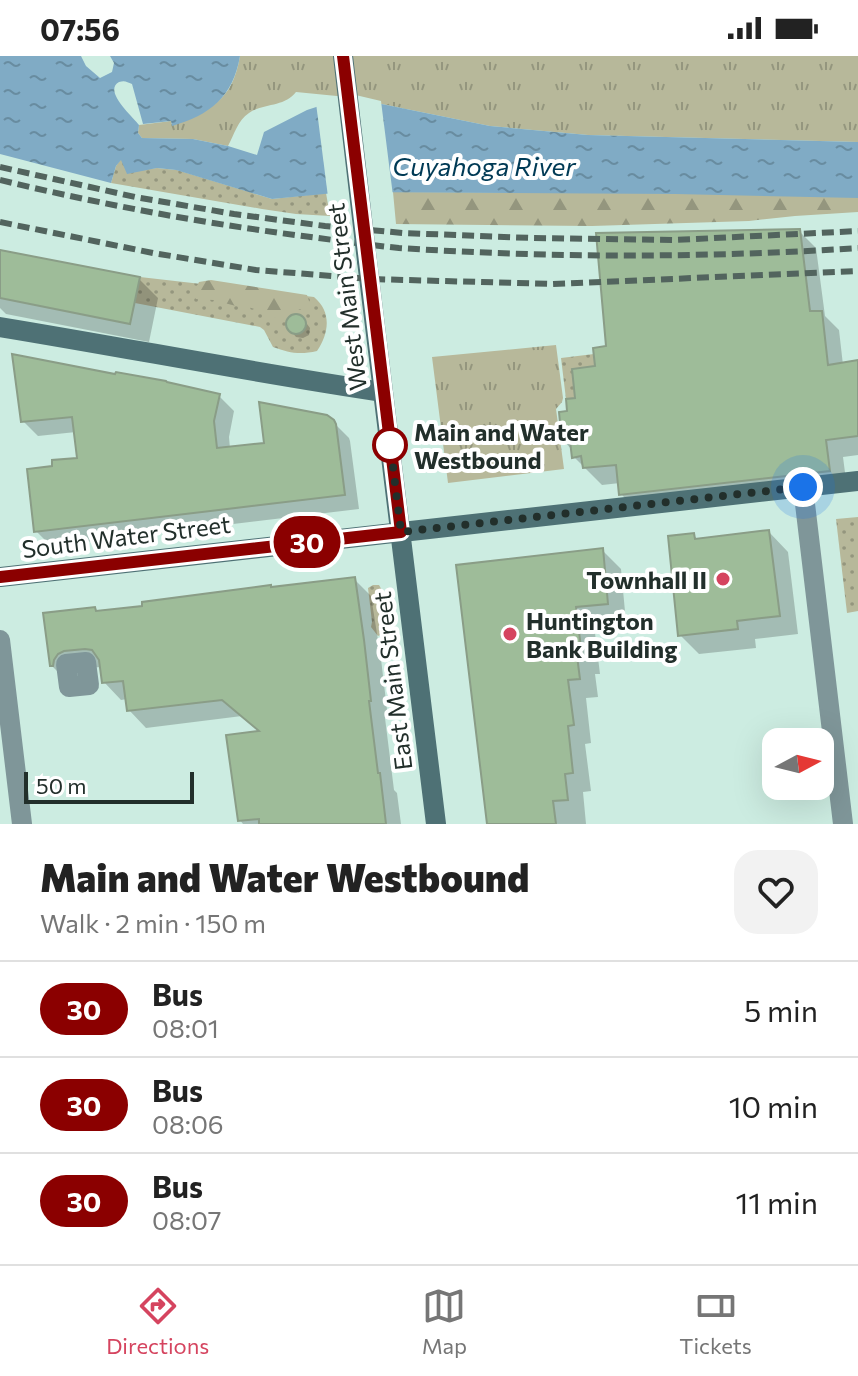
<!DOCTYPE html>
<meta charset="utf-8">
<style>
:root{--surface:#fff;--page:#f2f2f2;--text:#222;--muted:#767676;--line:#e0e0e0;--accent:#d5445f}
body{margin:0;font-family:Commissioner,sans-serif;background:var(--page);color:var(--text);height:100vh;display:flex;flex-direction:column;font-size:30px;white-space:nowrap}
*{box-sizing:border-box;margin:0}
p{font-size:26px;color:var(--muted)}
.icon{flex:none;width:44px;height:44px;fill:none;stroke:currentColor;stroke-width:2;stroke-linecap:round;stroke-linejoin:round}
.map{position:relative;height:768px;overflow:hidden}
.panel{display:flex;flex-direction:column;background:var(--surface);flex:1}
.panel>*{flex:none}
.badge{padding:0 16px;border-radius:26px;font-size:28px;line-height:52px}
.needle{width:52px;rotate:83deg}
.tools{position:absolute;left:762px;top:672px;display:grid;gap:16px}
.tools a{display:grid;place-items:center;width:72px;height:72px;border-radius:16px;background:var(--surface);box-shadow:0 8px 32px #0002;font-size:40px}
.scale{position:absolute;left:24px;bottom:20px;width:170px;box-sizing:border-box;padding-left:8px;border:4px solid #222f2b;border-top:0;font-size:22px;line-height:28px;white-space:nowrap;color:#222f2b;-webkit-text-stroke:6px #fff;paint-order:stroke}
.you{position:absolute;width:40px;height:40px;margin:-20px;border:6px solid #fff;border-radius:50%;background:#1a73e8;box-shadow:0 0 0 12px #1a73e833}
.map>.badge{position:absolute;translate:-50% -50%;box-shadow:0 0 0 4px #fff}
.round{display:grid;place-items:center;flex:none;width:84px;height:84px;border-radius:24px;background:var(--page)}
.headline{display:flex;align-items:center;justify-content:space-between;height:136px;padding:0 40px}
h1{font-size:38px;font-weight:800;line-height:60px}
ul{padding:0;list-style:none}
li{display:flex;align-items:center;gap:24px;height:96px;padding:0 40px;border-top:2px solid var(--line)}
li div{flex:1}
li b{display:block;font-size:30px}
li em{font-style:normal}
li .badge{min-width:88px;font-weight:700;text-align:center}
.status{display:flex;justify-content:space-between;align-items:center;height:56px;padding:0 40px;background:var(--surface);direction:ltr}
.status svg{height:22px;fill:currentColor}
.dock{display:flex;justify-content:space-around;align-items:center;height:112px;border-top:2px solid var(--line);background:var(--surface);font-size:22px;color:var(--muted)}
.dock a{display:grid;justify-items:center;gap:4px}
.dock .active{color:var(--accent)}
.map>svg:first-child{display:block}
</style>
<div class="status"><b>07:56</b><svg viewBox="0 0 49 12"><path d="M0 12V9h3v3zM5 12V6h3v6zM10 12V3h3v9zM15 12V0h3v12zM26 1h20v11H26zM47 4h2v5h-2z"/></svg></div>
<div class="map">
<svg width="858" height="768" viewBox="0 0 858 768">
<defs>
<pattern id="grass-dots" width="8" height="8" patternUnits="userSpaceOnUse" patternTransform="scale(2)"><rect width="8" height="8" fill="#b7b89a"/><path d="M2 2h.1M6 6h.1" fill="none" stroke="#94967e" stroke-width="1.8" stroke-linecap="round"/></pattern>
<pattern id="forest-firs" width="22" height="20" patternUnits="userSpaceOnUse" patternTransform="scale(2)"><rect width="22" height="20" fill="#b7b89a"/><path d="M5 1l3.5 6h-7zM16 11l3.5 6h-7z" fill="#94967e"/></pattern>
<pattern id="park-tufts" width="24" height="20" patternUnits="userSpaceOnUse" patternTransform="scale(2)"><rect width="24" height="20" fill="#b7b89a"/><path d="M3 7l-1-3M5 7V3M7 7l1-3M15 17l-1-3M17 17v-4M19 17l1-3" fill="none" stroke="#94967e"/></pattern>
<pattern id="water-ripples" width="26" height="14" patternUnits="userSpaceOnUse" patternTransform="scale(2)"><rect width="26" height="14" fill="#80abc5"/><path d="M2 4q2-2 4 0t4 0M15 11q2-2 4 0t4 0" fill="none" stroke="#688ca0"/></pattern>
</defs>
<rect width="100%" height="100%" fill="#ccece1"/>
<g fill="url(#grass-dots)">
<polygon points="121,103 140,114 157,112 177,114 272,143 326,137 330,160 296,158 262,153 111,127 116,110"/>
<path d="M140,221L314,241C332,256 329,277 317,295C300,299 289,297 273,291L264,274L260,271L135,247Z"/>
<polygon points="594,298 595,310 572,313 575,342 566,343 561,302"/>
<polygon points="858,461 858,555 847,557 836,463"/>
<polygon points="373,529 379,529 383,536 384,541 382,575 380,579 378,580 371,571 372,566 368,532"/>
</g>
<g fill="url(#forest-firs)">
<polygon points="393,136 858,138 858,156 795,160 749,165 592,170 396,168"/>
<polygon points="211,224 307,239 311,251 307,257 300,253 287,254 280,263 271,261 267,257 245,250 236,250 213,244 196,243 194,236 199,226"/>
</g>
<g fill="url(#park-tufts)">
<path d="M240,0H858V86L588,79L490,70L347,41L296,36C285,51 264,47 249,57C238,64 234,79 228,90L193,83L142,82L138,77L139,69L171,65L172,69C211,53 232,46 240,0Z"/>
<polygon points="556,289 563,342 562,346 556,353 564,413 448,427 432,301"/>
</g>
<path fill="url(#water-ripples)" d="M0,0H81L86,10L100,22L112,16L114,7L110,0H240C233,41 210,59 172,70L171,65L143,68L132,28C127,26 125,24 119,26C103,35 132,60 139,69L138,77L142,82L193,83L228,90L257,99L264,76L307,54L347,41L490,70L588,79L858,86V142L675,138L345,136L272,143L176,114L157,112L127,118L121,104L116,110L111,127L0,98Z"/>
<polygon fill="#ccece1" points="347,37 381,45 393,140 328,141 316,47"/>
<g fill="#0003">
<polygon points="799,175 816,192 825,260 839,274 843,309 858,306 858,399 843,401 847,432 638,455 621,438 620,427 602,429 574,401 573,395 564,385 569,356 608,292"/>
<polygon points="0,196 139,223 158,242 149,286 6,258 0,252"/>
<polygon points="294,259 301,260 310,272 309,279 303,282 296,281 287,270 288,263"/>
<polygon points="219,340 234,355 229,381 230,393 266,389 333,366 349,382 350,385 359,453 51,490 36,475 55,412 79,403 76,376 38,380 23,365"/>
<polygon points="769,476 788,496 798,578 755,583 756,592 699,598 680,579 693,479 698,484"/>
<polygon points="602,494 621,513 626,566 594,569 600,618 595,618 598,641 586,642 591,687 585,688 591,735 583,736 586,768 489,768 459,511"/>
<polygon points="354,523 371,540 381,603 388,662 385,662 394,734 397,737 401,768 243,768 240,764 261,677 242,660 146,672 129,654 127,643 121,644 104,626 102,611 83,612 77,614 69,627 51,609 45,559 95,553 99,557"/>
</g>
<g fill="#9ebc99" stroke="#8a9d87" stroke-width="2">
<polygon points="800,173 810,255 822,255 828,309 858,304 858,380 826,384 830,415 619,439 616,409 583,412 581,400 572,402 570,385 562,386 559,356 567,355 566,343 575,342 572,313 595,310 593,292 606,290 596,177"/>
<polygon points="0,194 140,221 130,268 0,242"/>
<circle cx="296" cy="268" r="10"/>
<polygon points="12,298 115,318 116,316 166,325 167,326 220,338 214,365 217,392 264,387 259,346 327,359 334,364 336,368 345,439 34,476 27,413 52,410 52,404 77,402 72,361 21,366"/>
<polygon points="769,474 780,560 737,565 738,573 678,580 668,480 694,477 695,483"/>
<polygon points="603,492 608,548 576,551 582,600 577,600 580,623 568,624 574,669 568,670 573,717 565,718 568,744 553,745 556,768 487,768 456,509"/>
<polygon points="355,521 364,584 371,645 369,645 378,717 380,717 386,768 259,768 259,763 238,765 226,679 259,675 222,644 127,655 123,625 102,627 99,604 92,594 85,593 64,595 58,598 54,604 53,610 50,610 43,557 95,551 96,555 142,550 142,546 271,529 271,531"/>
</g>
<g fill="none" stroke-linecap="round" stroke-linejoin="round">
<g stroke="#7f9699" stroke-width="20">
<polyline points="803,431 843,768"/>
<polyline points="0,584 22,768"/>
<polygon points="86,606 89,629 69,631 66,608"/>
</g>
<g stroke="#4e7175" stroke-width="20">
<polyline points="367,205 436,768"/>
<path d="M0,271C128,292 255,317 383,336"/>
<polyline points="0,521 858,425"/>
</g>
<g stroke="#52645e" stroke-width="6" stroke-dasharray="12 6" stroke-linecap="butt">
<polyline points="0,111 135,141 234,158 325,170 403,177 532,182 675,184 858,175"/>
<path d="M0,124C100,148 201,167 303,180C335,184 367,189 399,192C551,202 706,202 858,192"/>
<polyline points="0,166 153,197 256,214 370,223 553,228 858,215"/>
</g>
<polyline stroke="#4e7175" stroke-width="20" points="343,0 367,205"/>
</g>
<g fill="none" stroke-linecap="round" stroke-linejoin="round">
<g stroke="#fff" stroke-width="18">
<polyline id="line" points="0,521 401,476 343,0"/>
</g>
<use href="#line" stroke="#8b0000" stroke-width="12"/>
<polyline stroke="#222f2b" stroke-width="8" stroke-dasharray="0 14.4" points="390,389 390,386 401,476 803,431"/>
</g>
<circle fill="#fff" stroke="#8b0000" stroke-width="4" cx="390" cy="389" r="16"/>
<g fill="#d5445f" stroke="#fff" stroke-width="3">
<circle cx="723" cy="523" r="8"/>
<circle cx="510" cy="578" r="8"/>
</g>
<g text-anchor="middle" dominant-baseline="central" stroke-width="8" stroke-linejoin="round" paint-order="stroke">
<g font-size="24" fill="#222f2b" stroke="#fff">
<text transform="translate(346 241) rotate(-97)">West Main Street</text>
<text transform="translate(126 480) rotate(-7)">South Water Street</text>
<text transform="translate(392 625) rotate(-97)">East Main Street</text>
</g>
<g font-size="24" font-weight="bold" fill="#222f2b" stroke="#fff" text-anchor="start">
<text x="414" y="375">Main and Water<tspan x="414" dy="28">Westbound</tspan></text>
</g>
<g font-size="24" font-weight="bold" fill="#222f2b" stroke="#fff" text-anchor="end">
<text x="707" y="523">Townhall II</text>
<text x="526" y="564" text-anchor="start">Huntington<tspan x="526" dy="28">Bank Building</tspan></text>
</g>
<g font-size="26" font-style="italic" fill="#003a55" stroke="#fff">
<text x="484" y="109">Cuyahoga River</text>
</g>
</g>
</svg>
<div class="tools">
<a><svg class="needle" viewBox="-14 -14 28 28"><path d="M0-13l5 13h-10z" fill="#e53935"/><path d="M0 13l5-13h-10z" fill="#767676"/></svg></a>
</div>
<div class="scale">50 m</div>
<div class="you" style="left:803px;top:431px"></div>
<b class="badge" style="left:307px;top:486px;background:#8b0000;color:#fff">30</b>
</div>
<section class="panel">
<div class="headline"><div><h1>Main and Water Westbound</h1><p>Walk · 2 min · 150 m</p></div><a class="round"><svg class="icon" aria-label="heart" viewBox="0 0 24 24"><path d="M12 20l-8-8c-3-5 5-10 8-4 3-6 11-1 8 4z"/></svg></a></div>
<ul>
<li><span class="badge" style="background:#8b0000;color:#fff">30</span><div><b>Bus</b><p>08:01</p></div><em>5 min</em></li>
<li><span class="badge" style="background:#8b0000;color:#fff">30</span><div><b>Bus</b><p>08:06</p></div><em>10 min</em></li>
<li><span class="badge" style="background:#8b0000;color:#fff">30</span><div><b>Bus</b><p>08:07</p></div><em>11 min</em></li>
</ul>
</section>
<nav class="dock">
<a class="active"><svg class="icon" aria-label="directions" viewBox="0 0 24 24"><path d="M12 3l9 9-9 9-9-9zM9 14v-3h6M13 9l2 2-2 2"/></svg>Directions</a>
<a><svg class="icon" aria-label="map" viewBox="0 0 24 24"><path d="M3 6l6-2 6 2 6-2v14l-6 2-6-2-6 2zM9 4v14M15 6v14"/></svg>Map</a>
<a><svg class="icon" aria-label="tickets" viewBox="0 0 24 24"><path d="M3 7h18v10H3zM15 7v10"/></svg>Tickets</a>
</nav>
